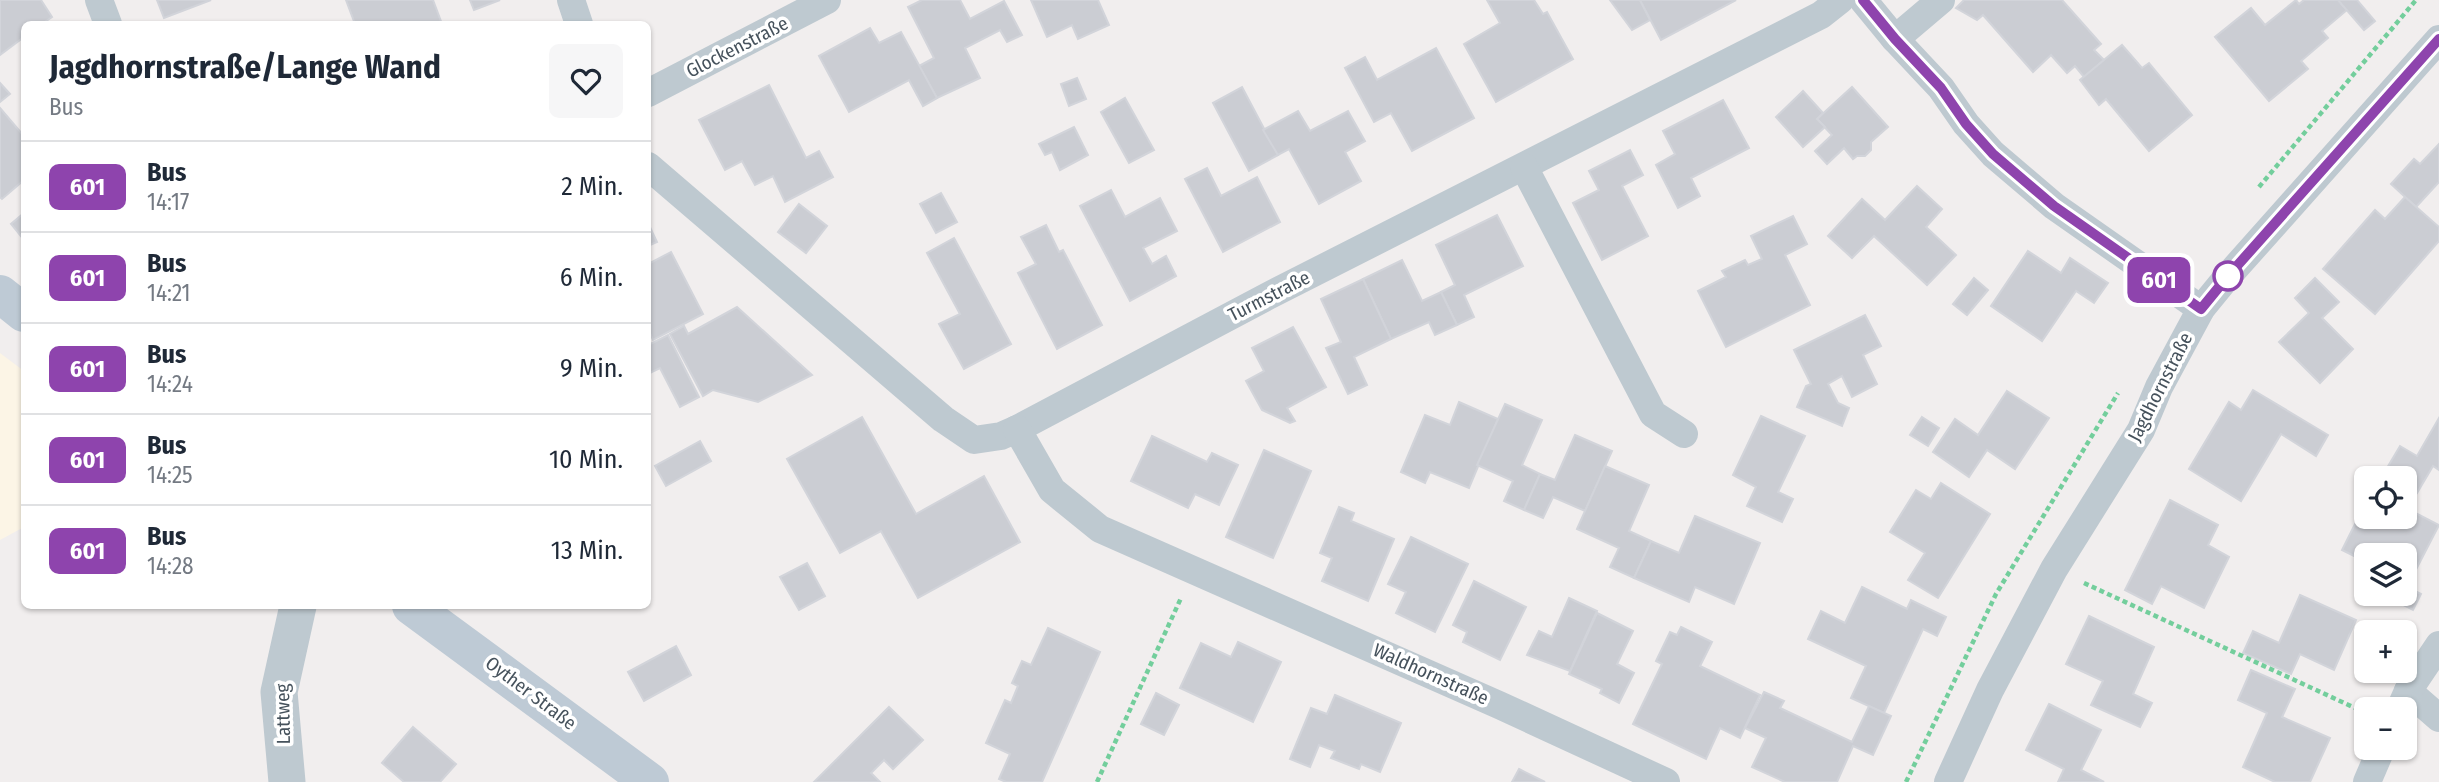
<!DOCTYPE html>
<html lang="de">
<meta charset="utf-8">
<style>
:root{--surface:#fff;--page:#f6f6f7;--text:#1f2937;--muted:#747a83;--line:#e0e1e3}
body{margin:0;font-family:"Fira Sans Condensed",sans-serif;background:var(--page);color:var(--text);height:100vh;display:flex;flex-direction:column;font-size:26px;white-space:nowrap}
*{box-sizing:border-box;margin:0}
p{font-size:23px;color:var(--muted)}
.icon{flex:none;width:38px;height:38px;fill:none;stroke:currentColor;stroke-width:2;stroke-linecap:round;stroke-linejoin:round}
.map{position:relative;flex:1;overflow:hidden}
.side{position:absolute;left:21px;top:21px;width:630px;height:588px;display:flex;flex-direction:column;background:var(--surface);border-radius:10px;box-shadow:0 2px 5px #0004}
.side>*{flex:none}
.badge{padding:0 14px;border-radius:10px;font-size:24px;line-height:46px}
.buttons{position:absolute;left:2354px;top:466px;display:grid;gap:14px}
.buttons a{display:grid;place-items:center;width:63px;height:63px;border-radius:10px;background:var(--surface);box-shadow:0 2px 5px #0004;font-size:35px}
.map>.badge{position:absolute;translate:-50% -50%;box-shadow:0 0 0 4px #fff}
.round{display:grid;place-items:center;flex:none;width:74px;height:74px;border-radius:10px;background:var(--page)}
.headline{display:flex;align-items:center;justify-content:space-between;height:119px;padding:0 28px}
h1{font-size:33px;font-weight:700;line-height:52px}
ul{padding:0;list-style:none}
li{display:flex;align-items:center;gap:21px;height:91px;padding:0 28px;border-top:2px solid var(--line)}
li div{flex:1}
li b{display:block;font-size:26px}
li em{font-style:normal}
li .badge{min-width:77px;font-weight:700;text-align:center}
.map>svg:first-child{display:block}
</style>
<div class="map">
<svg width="2439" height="782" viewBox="0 0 2439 782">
<rect width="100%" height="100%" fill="#f1eeee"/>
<polygon fill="#fcf5e6" points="0,353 24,371 24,527 0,540"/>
<g fill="#cbcdd3" stroke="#d2d4da" stroke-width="2">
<polygon points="0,0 41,0 52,17 42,24 24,24 24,37 0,55"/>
<polygon points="157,0 211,0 164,18"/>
<polygon points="346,0 433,0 442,24 355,24"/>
<polygon points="470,0 500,0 474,10"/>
<polygon points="922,0 960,0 970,19 1004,1 1022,35 1007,42 1000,30 965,48 980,78 937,98 919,66 934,58 908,7"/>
<polygon points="1031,0 1098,0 1109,25 1078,39 1072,25 1047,37"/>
<polygon points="1487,0 1534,0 1543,14 1547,12 1573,59 1496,102 1464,44 1500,23"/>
<polygon points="1610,0 1640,0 1650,20 1632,30"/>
<polygon points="1640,0 1736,0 1661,40"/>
<polygon points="1964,0 2062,0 2101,44 2094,50 2104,60 2084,77 2075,66 2067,73 2051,55 2033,72 1983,15 1977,20 1956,8"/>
<polygon points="2296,0 2299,4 2304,0 2338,0 2347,10 2322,31 2328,38 2301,61 2308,69 2269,101 2215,37 2251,8 2265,25"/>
<polygon points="2338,0 2357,0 2375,21 2364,30"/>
<polygon points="870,28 879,43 901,32 937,98 923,106 909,80 849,112 819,56"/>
<polygon points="2122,45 2142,68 2149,63 2192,115 2149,151 2106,99 2099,105 2080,80"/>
<polygon points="1436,48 1474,118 1412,151 1391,113 1374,122 1345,68 1365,57 1377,80"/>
<polygon points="1077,78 1086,99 1069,106 1061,84"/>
<polygon points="0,83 10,94 0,102"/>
<polygon points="769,85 806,158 819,151 833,177 785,202 773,176 755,185 742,161 725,170 699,120"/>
<polygon points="1242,87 1278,155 1249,171 1213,103"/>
<polygon points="1852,87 1888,127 1871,142 1871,150 1865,156 1857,156 1853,159 1844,148 1827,164 1815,151 1832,135 1817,119"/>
<polygon points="1803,91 1823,113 1817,119 1825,127 1803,147 1776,117"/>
<polygon points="1125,98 1154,150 1129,163 1101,112"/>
<polygon points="1723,100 1749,148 1691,178 1700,196 1678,208 1656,165 1675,154 1663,131"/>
<polygon points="0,108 24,136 24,180 2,199 0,197"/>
<polygon points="1298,111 1310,131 1348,111 1365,141 1345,152 1361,181 1319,204 1289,149 1278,155 1263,130"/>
<polygon points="1074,127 1088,155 1060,170 1052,152 1045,155 1039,144"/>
<polygon points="2439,144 2439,182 2416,207 2391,184 2414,159 2420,164"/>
<polygon points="1630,150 1643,175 1622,186 1648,236 1602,260 1573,203 1599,190 1589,171"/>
<polygon points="1207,168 1221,196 1257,177 1280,222 1223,252 1185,179"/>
<polygon points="1917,186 1942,209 1926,227 1956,255 1927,285 1874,236 1852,258 1828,236 1862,199 1885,220"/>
<polygon points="1111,190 1125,217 1160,198 1177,231 1143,248 1152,264 1166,256 1176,276 1130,301 1080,206"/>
<polygon points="941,193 957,222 936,233 920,204"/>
<polygon points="2405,197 2439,227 2439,241 2375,314 2323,269 2375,210 2385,219"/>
<polygon points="799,204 827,226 806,253 778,232"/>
<polygon points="24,213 24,240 11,224"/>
<polygon points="1497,215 1523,266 1464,295 1474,317 1457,325 1441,292 1455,285 1436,245"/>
<polygon points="1793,216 1807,244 1785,255 1810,305 1726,347 1698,291 1726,277 1722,271 1745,260 1748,265 1762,259 1751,236"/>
<polygon points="648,223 657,242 648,246"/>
<polygon points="1046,225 1059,252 1063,250 1102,325 1057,349 1018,273 1036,264 1021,237"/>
<polygon points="954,238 1011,344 964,369 939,324 960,314 927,253"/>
<polygon points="2028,251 2061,273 2070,258 2108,283 2094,303 2076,291 2042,341 1991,306"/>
<polygon points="671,252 703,314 653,340 648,329 648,264"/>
<polygon points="1402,260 1422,301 1441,292 1457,325 1435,335 1429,322 1391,339 1363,279"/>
<polygon points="1974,278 1988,290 1967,315 1953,304"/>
<polygon points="2315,278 2339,302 2322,318 2353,349 2320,383 2279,342 2309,313 2295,298"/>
<polygon points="1363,279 1391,339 1354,357 1367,385 1348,394 1326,348 1341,342 1321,299"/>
<polygon points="737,307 812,375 758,402 713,390 703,396 670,334 684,326 688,334"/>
<polygon points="1865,315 1881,346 1863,355 1877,384 1852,397 1842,376 1828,384 1838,403 1849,408 1842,426 1797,407 1806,386 1811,384 1794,350"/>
<polygon points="1293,327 1326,387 1287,408 1295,421 1290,423 1262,410 1246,381 1264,371 1252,348"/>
<polygon points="668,335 699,397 680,407 660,368 648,374 648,345"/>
<polygon points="2253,390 2328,435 2316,456 2281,434 2241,501 2189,469 2229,402 2241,410"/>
<polygon points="2007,391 2049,418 2015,469 1987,450 1969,477 1933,452 1955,419 1978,435"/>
<polygon points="1459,402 1498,419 1469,488 1430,472 1425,483 1401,472 1425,415 1450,425"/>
<polygon points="1505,404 1542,420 1522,465 1540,474 1524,510 1504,501 1513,481 1477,465"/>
<polygon points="1761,416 1805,436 1778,492 1793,499 1782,522 1747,506 1756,487 1733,475"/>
<polygon points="862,417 916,514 984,476 1020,542 918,598 881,531 840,553 787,459"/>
<polygon points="1922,417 1939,428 1928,446 1910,435"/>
<polygon points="2439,418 2439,470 2433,466 2417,493 2404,485 2404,478 2391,478 2384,473 2400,446 2417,456"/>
<polygon points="1575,435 1612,451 1585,511 1553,497 1543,518 1524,510 1540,474 1555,480"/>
<polygon points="1152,436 1207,462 1212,453 1238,465 1219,505 1195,494 1188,508 1131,481"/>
<polygon points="700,441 711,461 666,486 655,466"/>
<polygon points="1264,450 1311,471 1273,558 1226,537"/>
<polygon points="1605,466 1649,485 1629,531 1651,541 1634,578 1610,567 1619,548 1577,529"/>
<polygon points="1941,483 1990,514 1938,598 1908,580 1925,553 1890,532 1916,490 1931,499"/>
<polygon points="2170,500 2218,525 2208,545 2229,557 2204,608 2161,586 2152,604 2125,590"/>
<polygon points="2364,506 2366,507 2366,516 2404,516 2404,507 2439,525 2407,587 2421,594 2413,610 2380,593 2404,593 2404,555 2366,555 2366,562 2342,550"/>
<polygon points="1339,507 1354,513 1351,521 1394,539 1368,601 1322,581 1332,558 1320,553"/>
<polygon points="1695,516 1760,543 1734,604 1695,587 1689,602 1634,578 1651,541 1679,553"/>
<polygon points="1411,537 1468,564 1435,632 1396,613 1406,592 1388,584"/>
<polygon points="807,563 825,596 799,610 780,577"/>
<polygon points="1474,581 1526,607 1500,660 1463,642 1467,632 1453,625"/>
<polygon points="1862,587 1907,609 1911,600 1946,617 1937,636 1923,629 1884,713 1851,698 1866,666 1808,639 1821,611 1845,623"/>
<polygon points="2300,595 2356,620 2334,670 2300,654 2291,674 2243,653 2253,631 2279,643"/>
<polygon points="1569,598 1597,611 1570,671 1527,655 1539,631 1552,637"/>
<polygon points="1597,613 1633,631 1617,664 1634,673 1619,703 1600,693 1602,689 1569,674"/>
<polygon points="2089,616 2154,647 2133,694 2152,703 2140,727 2091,705 2103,681 2066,664"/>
<polygon points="1681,627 1712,642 1700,666 1760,695 1740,738 1720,728 1706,759 1633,724 1662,664 1656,661 1670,632 1677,635"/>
<polygon points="1048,628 1100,652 1042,782 1006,782 999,779 1010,754 986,743 1005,700 1011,703 1018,686 1012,683 1022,661 1031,665"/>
<polygon points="1238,642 1281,662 1253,722 1180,688 1201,643 1231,657"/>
<polygon points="676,646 691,675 644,701 628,672"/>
<polygon points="2251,670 2295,689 2282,717 2330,738 2310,782 2275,782 2243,767 2267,713 2238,700"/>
<polygon points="1764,692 1784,701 1780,708 1852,742 1869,706 1891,716 1873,755 1853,746 1837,782 1785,782 1752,767 1766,738 1745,728"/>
<polygon points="1156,693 1179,705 1164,735 1141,724"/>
<polygon points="1335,695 1401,723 1380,772 1361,764 1359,769 1331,758 1335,751 1319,745 1310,767 1290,759 1311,708 1327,714"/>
<polygon points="2049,704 2101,730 2081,770 2104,782 2058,782 2064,769 2026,750"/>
<polygon points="889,707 923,740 893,769 884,760 871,773 880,782 814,782"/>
<polygon points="413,727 456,764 440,782 404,782 382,763"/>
<polygon points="1519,769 1545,782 1512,782"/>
</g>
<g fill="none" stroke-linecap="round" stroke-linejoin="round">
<g stroke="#73ce9c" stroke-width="4.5" stroke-dasharray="5 3.5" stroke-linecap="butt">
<polyline points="2259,187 2416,0"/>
<polyline points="2084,583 2366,713"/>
<polyline points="1097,782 1181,598"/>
<polyline points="1906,782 1996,594 2118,393"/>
</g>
<g stroke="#bec9d0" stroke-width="28">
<polyline points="99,0 108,24"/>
<polyline points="571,0 579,24"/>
<polyline points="1863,0 1895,39 1941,88 1966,124 1993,154 2054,206 2201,309"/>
<polyline points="1895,39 1941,0"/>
<polyline points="648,93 827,0"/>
<polyline points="648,166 943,419 974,440 1001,436 1017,429 1268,296 1821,15 1840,0"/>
<polyline points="1524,167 1653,414 1684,434"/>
<polyline points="1017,429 1052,490 1100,529 1499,705 1666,782"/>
<polyline points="2408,691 2439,718"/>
<polyline points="2400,709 2408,691 2439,645"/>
<polyline points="1948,782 1990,690 2054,569 2141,430 2159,387 2201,309 2228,276 2439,39"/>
<polyline points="2367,782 2382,747"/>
</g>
<polyline stroke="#bec9d0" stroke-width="37" points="287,782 279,692 298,606"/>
<g stroke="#becad5" stroke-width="38">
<polyline points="0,294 24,313"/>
<polyline points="411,606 650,782"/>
</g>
</g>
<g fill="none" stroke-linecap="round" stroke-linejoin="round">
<g stroke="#fff" stroke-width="16">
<polyline id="line" points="1863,0 1895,39 1941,88 1966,124 1993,154 2054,206 2201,309 2228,276 2439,39"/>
</g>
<use href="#line" stroke="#8e44ad" stroke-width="10"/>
</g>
<circle fill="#fff" stroke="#8e44ad" stroke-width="3.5" cx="2228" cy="276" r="14"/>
<g text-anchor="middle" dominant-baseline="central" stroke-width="7" stroke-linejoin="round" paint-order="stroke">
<g font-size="19" fill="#46525c" stroke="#fff">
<text transform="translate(737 47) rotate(-27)">Glockenstraße</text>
<text transform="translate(1269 296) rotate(-27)">Turmstraße</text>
<text transform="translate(2160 387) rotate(-63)">Jagdhornstraße</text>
<text transform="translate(1431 674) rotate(24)">Waldhornstraße</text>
<text transform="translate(531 693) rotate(37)">Oyther Straße</text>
<text transform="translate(283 714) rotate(-91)">Lattweg</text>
</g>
</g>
</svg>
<div class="buttons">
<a><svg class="icon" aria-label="locate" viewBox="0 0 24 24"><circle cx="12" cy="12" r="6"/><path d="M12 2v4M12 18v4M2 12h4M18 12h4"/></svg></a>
<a><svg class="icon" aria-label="layers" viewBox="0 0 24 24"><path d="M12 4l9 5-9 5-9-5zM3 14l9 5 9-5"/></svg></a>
<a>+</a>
<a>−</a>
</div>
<b class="badge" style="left:2159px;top:280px;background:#8e44ad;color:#fff">601</b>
<section class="side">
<div class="headline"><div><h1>Jagdhornstraße/Lange Wand</h1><p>Bus</p></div><a class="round"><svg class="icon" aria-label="heart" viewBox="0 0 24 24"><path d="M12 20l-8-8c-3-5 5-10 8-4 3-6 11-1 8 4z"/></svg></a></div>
<ul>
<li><span class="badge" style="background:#8e44ad;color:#fff">601</span><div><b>Bus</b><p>14:17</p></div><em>2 Min.</em></li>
<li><span class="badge" style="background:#8e44ad;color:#fff">601</span><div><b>Bus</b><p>14:21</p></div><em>6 Min.</em></li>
<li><span class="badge" style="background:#8e44ad;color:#fff">601</span><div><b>Bus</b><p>14:24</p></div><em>9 Min.</em></li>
<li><span class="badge" style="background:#8e44ad;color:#fff">601</span><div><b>Bus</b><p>14:25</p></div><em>10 Min.</em></li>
<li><span class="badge" style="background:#8e44ad;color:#fff">601</span><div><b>Bus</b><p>14:28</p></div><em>13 Min.</em></li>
</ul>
</section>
</div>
